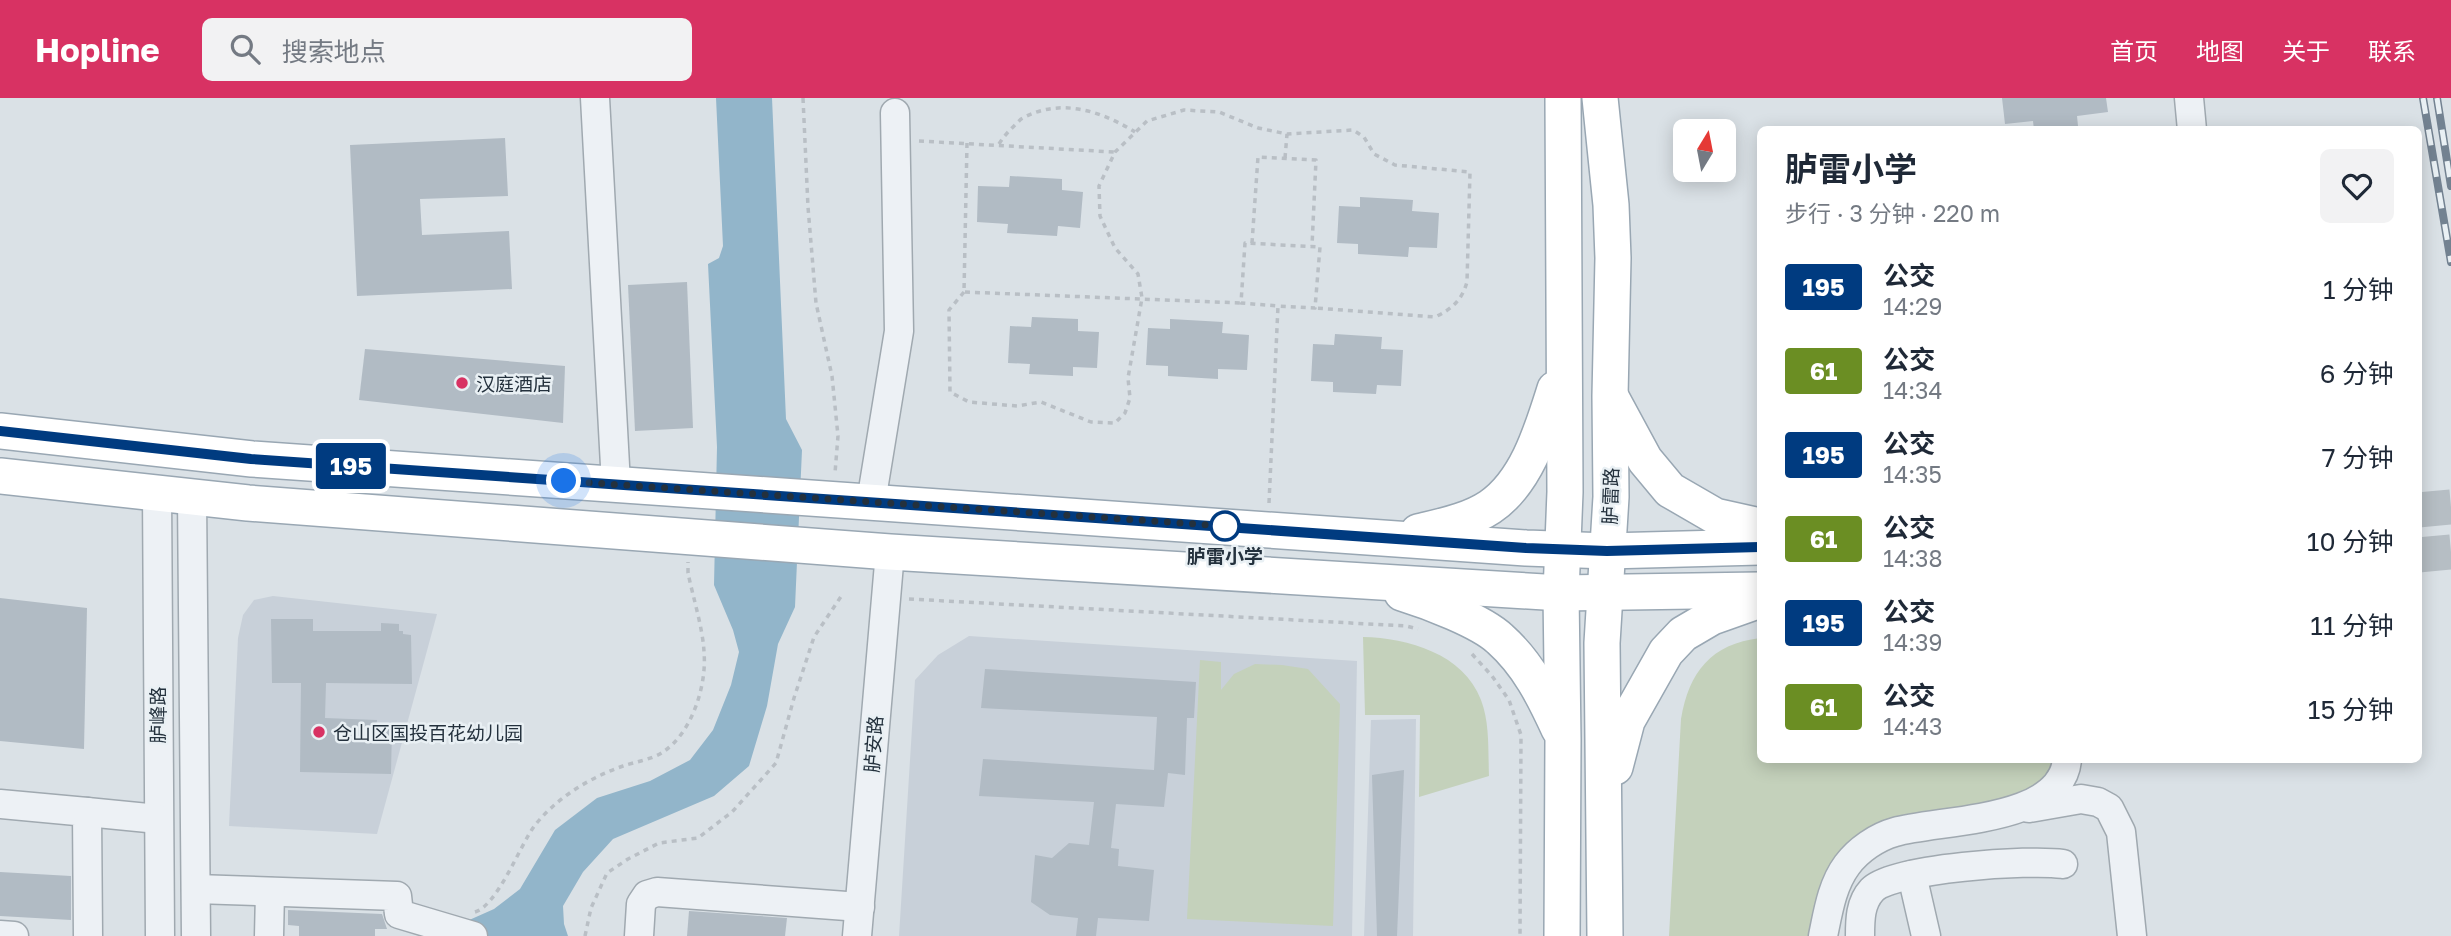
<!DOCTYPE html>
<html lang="zh">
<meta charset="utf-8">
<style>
:root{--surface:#fff;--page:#f2f2f3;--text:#1f2937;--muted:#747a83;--accent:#d83263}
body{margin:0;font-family:"Golos Text","Noto Sans SC",sans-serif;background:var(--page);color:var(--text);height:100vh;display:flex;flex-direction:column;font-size:26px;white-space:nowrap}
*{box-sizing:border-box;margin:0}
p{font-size:23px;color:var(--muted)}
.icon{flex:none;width:38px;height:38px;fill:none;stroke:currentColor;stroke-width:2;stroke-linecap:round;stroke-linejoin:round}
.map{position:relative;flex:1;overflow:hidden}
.side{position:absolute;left:1757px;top:28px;width:665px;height:637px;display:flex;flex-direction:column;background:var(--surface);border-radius:10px;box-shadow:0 4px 18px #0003}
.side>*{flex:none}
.badge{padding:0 14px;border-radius:5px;font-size:24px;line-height:46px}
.needle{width:46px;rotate:10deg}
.controls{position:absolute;left:1673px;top:21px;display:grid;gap:14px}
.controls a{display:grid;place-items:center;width:63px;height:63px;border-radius:10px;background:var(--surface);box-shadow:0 4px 18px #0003;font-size:35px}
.you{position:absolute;width:35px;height:35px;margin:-18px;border:5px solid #fff;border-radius:50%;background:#1a73e8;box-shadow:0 0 0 10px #1a73e833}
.map>.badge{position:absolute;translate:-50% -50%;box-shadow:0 0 0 4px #fff}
.round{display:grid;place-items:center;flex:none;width:74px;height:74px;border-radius:10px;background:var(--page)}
.summary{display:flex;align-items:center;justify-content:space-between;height:119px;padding:0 28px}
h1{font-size:33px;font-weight:700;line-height:52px}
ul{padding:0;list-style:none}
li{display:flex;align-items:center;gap:21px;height:84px;padding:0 28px}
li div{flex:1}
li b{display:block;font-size:26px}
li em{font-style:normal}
li .badge{min-width:77px;font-weight:700;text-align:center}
header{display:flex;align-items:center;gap:42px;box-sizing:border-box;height:98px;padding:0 35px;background:var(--accent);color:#fff}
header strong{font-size:33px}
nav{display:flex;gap:38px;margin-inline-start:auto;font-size:24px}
.search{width:490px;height:63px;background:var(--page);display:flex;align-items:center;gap:18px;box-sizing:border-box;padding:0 24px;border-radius:10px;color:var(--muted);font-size:26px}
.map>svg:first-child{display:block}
</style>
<header>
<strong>Hopline</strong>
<div class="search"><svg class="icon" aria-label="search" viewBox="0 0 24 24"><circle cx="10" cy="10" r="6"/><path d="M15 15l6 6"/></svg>搜索地点</div>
<nav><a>首页</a><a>地图</a><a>关于</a><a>联系</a></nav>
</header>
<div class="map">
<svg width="2451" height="838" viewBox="0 0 2451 838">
<rect width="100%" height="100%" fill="#dae1e6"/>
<g fill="#c8d0d9">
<polygon points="273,498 437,516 377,736 229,728 238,540 243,517 254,502"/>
<polygon points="969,538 1357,563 1352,838 899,838 915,582 938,557"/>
<polygon points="1416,621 1413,838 1364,838 1371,622"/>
</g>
<g fill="#c4d1bb">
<path d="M1363,539C1408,540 1464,556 1481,602C1490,625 1488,654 1489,678L1419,699L1420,617H1365Z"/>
<path d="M1760,540V662H2057L2044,683L2020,699L1878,728L1816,838H1669L1681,621C1689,574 1711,546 1760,540Z"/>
<polygon points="1200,562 1221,564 1221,592 1234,576 1255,566 1282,567 1308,571 1340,606 1333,828 1187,821"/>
</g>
<polygon fill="#92b5ca" points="716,0 772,0 786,321 802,352 795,509 778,546 767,608 749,668 714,698 613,741 583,774 563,808 564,826 568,838 463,838 467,823 494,811 520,791 555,732 597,700 650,683 690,662 713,632 731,587 739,554 733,532 714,487 717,349 708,166 719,160 723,148"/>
<g fill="#b1bbc4">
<polygon points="2002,0 2106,0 2108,14 2077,18 2078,28 2034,32 2033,23 2005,26"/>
<polygon points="505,40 508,98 420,101 422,137 509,133 512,191 357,198 350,47"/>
<polygon points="1010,78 1062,81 1062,92 1083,94 1080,130 1058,128 1057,138 1007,135 1008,126 977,124 978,88 1009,89"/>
<polygon points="1360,99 1413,102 1412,113 1439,115 1437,150 1409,149 1408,159 1358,156 1358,146 1337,145 1339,108 1360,109"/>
<polygon points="687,184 693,330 635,333 628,187"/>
<polygon points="1032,219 1078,221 1078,233 1099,234 1097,270 1073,269 1073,278 1029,276 1030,266 1008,265 1010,228 1031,229"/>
<polygon points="1170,221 1223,224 1222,235 1249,237 1247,272 1218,271 1218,281 1168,278 1168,268 1146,267 1148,230 1170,231"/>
<polygon points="1335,236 1382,239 1381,251 1403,252 1401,288 1377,287 1376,296 1333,294 1333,284 1311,283 1313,246 1334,247"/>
<polygon points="365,251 565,268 563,325 359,302"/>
<polygon points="0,500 87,510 84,651 0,643"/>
<polygon points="271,521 313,521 313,533 381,533 381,525 399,526 399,533 403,533 403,536 411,537 412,586 326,585 325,620 377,622 376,629 392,629 391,676 300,674 301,585 272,585"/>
<polygon points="985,571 1196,584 1194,620 1187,620 1185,677 1168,675 1164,709 1116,706 1111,750 1119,751 1118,768 1154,772 1149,823 1098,820 1096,838 1076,838 1078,820 1050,817 1031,804 1035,757 1052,760 1069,745 1089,747 1094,704 979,698 983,661 1154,672 1157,619 981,610"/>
<polygon points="1404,672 1397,838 1377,838 1372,677"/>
<polygon points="0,774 71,778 71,822 0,818"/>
<polygon points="288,812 382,816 387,831 375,831 375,838 299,838 299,828 288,827"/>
<polygon points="689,813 787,820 785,838 687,838"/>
</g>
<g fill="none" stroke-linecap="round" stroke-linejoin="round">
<g stroke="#b6bec4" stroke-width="35" stroke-dasharray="35 18" stroke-linecap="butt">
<polyline points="2418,412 2451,409"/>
<polyline points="2418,457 2451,454"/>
</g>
<g stroke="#a0a9b0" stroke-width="31">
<g id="minor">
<polyline points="595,0 616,386"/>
<polyline points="2189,0 2192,32"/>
<polyline points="157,395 160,838"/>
<polyline points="192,399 196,838"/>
<polyline points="871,404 899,233 895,15"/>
<polyline points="0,706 87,714 88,838"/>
<polyline points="2029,710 2081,701 2098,704 2109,710 2121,734 2132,838"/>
<polyline points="87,714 158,721"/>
<polyline points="1912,777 1926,838"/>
<polyline points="196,791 397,798 399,816 473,838"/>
<polyline points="0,837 14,838"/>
<polyline points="269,838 270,794"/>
<polyline points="639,838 641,806 647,797 657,794 860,809"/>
<polyline points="857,838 890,454"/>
<path d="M1823,838C1828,814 1832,787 1847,767C1858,752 1877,739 1895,734C1940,721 2061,725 2067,662"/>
<path d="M1860,838C1860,822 1860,805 1872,792C1893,770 2031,761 2063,766"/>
</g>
</g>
<g stroke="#99a7b3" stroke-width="38">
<g id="major">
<polyline points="1600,0 1611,107 1613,160 1610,298 1611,399 1602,545 1605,838"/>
<polyline points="1612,301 1645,362 1670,392 1715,418 1760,428"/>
<polyline points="0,333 252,361 1526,450 1607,453 1760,449"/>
<polyline points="0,378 248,405 890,454 1561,495 1760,492"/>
<path d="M1418,434C1442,428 1469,423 1490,409C1527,384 1542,332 1555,291"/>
<path d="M1402,495C1428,503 1481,523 1500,541C1528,566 1544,598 1559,631"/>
<polyline points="1615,669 1627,623 1666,554 1683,536 1712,519 1760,502"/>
<polyline points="1562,838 1563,642 1561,495 1565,394 1563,0"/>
</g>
</g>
<g stroke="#b9bfc5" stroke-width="3.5" stroke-dasharray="5 5" stroke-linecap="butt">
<polyline points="803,0 808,109 816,205 832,278 838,338 835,375"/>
<polyline points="919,43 1114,54"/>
<polyline points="967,45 964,194 1241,205"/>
<path d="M999,46C1005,36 1013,29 1021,21C1058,0 1098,11 1135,34"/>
<polyline points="1285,60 1287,36"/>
<polyline points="1252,145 1258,59 1316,62 1312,148"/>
<path d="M964,194L949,212L950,294L969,304L1017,308L1041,304L1091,324L1115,325L1125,315L1130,300L1128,280L1142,200L1138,176L1115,150L1100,118L1099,88L1115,54L1147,23L1184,12L1219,14L1258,30L1287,36L1353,32L1364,39L1374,56L1395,67L1470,74L1467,184C1462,202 1452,211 1435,219L1315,210"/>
<polyline points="1269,405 1278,208 1315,210 1320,149 1245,145 1241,205 1278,208"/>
<polyline points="909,501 1406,528 1418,531"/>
<polyline points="1472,556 1492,578 1509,602 1521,637 1520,838"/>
<path d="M475,814C498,807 520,747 535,727C558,699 589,680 623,668C635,664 653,661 663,654C692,635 707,587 704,554C703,531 693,499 688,475V464"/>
<polyline points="585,838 591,810 607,775 628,761 659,745 698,740 732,714 776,665 794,600 814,539 842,497"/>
</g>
<use href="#minor" stroke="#edf1f5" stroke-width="28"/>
<use href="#major" stroke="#fff" stroke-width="35"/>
<g stroke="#738291" stroke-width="8">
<g id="rail">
<polyline points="2423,0 2451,164"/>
<polyline points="2437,0 2451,88"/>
</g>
</g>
<use href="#rail" stroke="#e9f0f4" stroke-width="5" stroke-dasharray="16" stroke-linecap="butt"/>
</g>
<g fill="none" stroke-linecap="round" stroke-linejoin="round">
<g stroke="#fff" stroke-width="16">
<polyline id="line" points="0,333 251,361 1526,450 1607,453 1760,449"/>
</g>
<use href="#line" stroke="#003b80" stroke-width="10"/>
<polyline stroke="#24313d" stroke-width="7" stroke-dasharray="0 12.6" points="564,383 1225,428"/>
</g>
<g fill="#d83263" stroke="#e9f0f4" stroke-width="2.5">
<circle cx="462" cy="285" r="7"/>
<circle cx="319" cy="634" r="7"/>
</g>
<circle fill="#fff" stroke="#003b80" stroke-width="3.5" cx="1225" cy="428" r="14"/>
<g text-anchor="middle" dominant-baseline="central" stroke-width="5" stroke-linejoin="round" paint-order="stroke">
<g font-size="19" fill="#24313d" stroke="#e9f0f4" text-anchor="start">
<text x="476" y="285">汉庭酒店</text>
<text x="333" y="634">仓山区国投百花幼儿园</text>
</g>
<g font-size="19" fill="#24313d" stroke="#e9f0f4">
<text transform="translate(1610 398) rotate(-88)">胪雷路</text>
<text transform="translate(157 617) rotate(-90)">胪峰路</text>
<text transform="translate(873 646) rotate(-86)">胪安路</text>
</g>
<g font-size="19" font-weight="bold" fill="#24313d" stroke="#e9f0f4">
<text x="1225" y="457">胪雷小学</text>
</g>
</g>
</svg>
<div class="controls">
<a><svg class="needle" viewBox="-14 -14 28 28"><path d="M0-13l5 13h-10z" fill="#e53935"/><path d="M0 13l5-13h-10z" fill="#747a83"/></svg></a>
</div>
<div class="you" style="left:564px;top:383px"></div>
<b class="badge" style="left:351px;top:368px;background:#003b80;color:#fff">195</b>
<section class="side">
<div class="summary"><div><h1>胪雷小学</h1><p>步行 · 3 分钟 · 220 m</p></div><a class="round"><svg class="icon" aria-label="heart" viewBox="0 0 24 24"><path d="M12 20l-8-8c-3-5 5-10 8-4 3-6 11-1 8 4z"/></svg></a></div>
<ul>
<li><span class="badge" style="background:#003b80;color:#fff">195</span><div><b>公交</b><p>14:29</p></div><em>1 分钟</em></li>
<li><span class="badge" style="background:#6b8e23;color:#fff">61</span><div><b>公交</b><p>14:34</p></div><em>6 分钟</em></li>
<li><span class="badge" style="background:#003b80;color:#fff">195</span><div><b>公交</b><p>14:35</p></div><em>7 分钟</em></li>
<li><span class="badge" style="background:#6b8e23;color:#fff">61</span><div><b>公交</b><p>14:38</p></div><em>10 分钟</em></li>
<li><span class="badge" style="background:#003b80;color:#fff">195</span><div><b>公交</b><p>14:39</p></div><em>11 分钟</em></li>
<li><span class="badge" style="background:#6b8e23;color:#fff">61</span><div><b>公交</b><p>14:43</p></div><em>15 分钟</em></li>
</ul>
</section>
</div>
